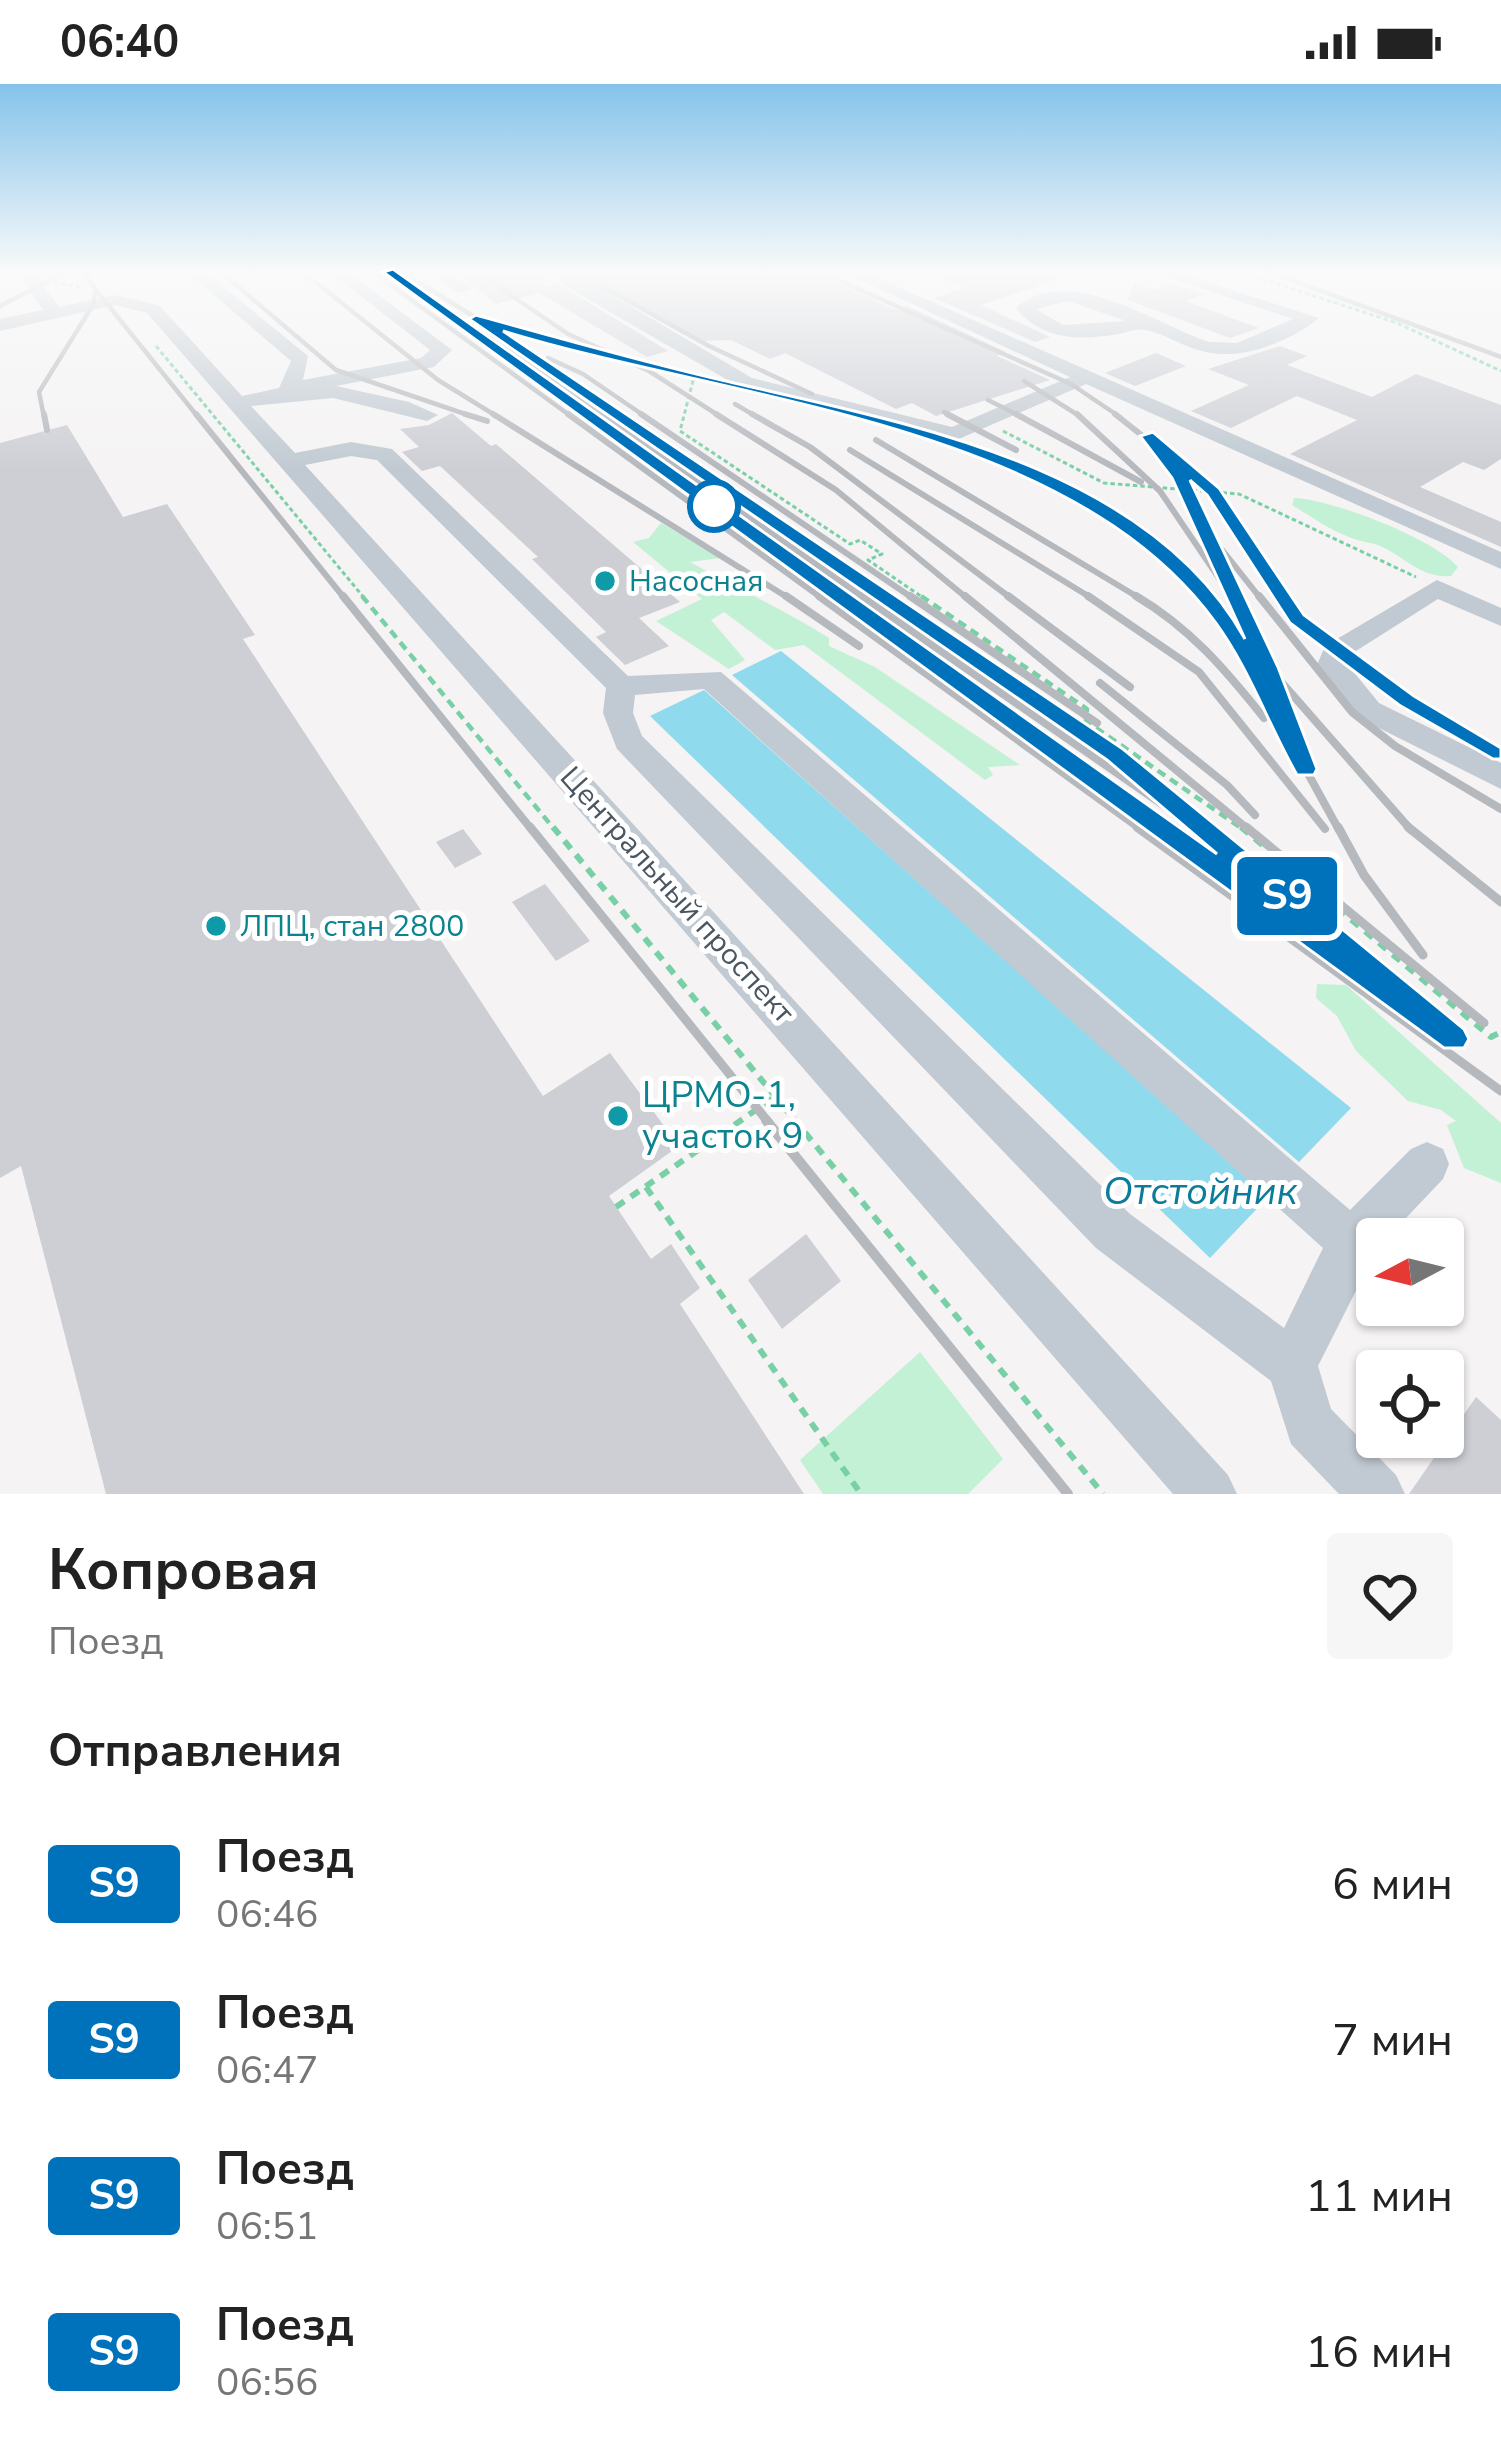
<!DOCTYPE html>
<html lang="ru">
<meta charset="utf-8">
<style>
:root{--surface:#fff;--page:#f6f6f6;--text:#222;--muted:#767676}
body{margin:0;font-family:"Nunito Sans",sans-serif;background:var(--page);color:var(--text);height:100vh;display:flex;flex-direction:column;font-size:45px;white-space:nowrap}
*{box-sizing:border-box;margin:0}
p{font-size:39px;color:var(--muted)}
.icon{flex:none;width:66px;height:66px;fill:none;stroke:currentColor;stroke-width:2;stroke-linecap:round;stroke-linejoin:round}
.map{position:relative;height:1410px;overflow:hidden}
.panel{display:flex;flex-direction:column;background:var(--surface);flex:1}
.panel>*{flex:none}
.badge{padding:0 24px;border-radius:9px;font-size:42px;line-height:78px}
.needle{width:78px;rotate:263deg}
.buttons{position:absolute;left:1356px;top:1134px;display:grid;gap:24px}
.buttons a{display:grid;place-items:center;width:108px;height:108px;border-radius:12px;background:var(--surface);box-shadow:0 3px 9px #0004;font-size:60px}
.map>.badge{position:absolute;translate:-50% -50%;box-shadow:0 0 0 6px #fff}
h2{padding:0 48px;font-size:45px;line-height:108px}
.round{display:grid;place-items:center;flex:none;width:126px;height:126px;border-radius:12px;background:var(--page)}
.overview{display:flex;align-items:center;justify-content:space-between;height:204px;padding:0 48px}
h1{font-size:57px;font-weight:700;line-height:90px}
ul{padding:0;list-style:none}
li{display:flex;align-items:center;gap:36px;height:156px;padding:0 48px}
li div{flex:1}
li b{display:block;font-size:45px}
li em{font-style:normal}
li .badge{min-width:132px;font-weight:700;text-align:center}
.status{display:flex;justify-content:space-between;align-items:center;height:84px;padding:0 60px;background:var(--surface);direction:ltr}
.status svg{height:33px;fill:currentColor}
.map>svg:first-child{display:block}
</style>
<div class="status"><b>06:40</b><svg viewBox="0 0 49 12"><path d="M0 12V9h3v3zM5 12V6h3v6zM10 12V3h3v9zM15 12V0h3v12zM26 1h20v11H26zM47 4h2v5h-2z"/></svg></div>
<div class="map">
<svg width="1501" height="1410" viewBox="0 0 1501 1410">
<rect width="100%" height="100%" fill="#f5f3f3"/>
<g fill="#c3f1d5">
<path d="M1294,414C1331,415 1433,454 1458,483L1451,492C1416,495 1400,465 1370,459C1339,453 1320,438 1292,421Z"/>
<path d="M661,439L720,474L690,478C738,505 783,525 829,554V562L875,583L1020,681L988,683L993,691L985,696L804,561L775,566L724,528L711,536L745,576L729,585L656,537L702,515L633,458L649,454Z"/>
<polygon points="1317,900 1346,901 1501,1039 1501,1099 1464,1084 1447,1041 1456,1037 1441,1026 1408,1017 1356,967 1337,932 1316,914"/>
<polygon points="920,1268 1003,1375 968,1410 823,1410 800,1376"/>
</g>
<g fill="#90daee">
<polygon points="781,567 1351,1024 1299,1078 732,591"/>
<polygon points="704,606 1269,1112 1210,1174 650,632"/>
</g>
<g fill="#cdcfd5">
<polygon points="456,188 543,188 544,203 557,199 668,267 647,273 539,209 496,220"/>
<polygon points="606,188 812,188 896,226 907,222 1006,268 997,272 1050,296 936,332 912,319 896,325 785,269 770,275 731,256 699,257 589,192"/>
<polygon points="926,188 1070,188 1071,191 981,221 1050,253 1035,258 934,214 964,204"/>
<polygon points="1135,199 1154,206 1172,200 1204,210 1185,217 1259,244 1230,254 1128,216"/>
<polygon points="1280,262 1307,272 1287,281 1372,313 1416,290 1501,321 1501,375 1484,386 1463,378 1420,403 1501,438 1501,463 1290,370 1357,336 1297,312 1231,344 1191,327 1249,301 1208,285"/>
<polygon points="1156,269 1186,282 1135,302 1105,289"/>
<polygon points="452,329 491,362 496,360 680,518 639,534 669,562 625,581 596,553 606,548 532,475 538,473 440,382 422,387 402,368 419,363 400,345 429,341"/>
<polygon points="67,341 123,433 167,420 255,551 243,555 543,1012 610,969 679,1062 609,1112 651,1175 671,1160 700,1204 680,1220 804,1410 106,1410 21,1082 0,1094 0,359"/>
<polygon points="463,745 482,770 455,784 436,758"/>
<polygon points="545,800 590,857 556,877 512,818"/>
<polygon points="806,1150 841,1197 782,1245 748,1196"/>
<polygon points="1476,1313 1501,1336 1501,1410 1409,1410"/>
</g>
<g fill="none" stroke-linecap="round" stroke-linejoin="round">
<g stroke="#7ad0a6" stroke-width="3" stroke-dasharray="4.5 3" stroke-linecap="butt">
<polyline points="1241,188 1397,239 1501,287"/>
<polyline points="54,198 84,204"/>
<polyline points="156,262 365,515"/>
<polyline points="695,289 680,347 850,460 860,456 882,470 868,476 925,515"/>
<polyline points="1003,347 1104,399 1239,410 1416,493"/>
</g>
<g stroke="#7ad0a6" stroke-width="4.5" stroke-dasharray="9 6" stroke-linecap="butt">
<polyline points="362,512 555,746"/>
<polyline points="921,512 1087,625 1086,637 1244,746"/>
</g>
<g stroke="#7ad0a6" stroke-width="6" stroke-dasharray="10 8" stroke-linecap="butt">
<polyline points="553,743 1103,1410"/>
<polyline points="1241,743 1491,953 1501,948"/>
<polyline points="646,1103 861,1410"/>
<polyline points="616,1123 773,1014"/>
</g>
<g fill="#c1cad2" fill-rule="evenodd">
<path d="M17,188H33L59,223L115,211L159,221L242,312L279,304L291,277L187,188H205L308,272L303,296L421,274L430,266L330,188H348L452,266L434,283L336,302L409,318L438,331L427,337L333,314L251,322L295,369L351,358L392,365L628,592L721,588L1350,1126L1411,1065L1427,1058L1443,1065L1449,1080L1443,1095L1386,1155H1377V1165L1318,1282L1331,1325L1396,1391L1405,1410H1339L1291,1360L1271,1297L1096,1164L617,665L603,629L606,604L377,376L351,372L305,381L1228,1391L1237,1410H1173L147,229L115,221L0,247V235L43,226ZM704,605L1323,1164L1284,1244L1130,1130L642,652L633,629L635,611Z"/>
<polygon points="430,188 449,188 473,205 458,209"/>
<polygon points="557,188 573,188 752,294 952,343 1070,293 843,188 864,188 1501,468 1501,485 1086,300 954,357 738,302 563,201"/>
<path d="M1152,188H1176L1319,234C1288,259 1237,279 1198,266C1180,261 1163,249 1145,246C1137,244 1127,248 1118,250C1080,257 1041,256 1016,224C1068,177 1155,240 1209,258L1237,259L1293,235ZM1068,217L1126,237L1063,241L1036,225Z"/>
<polygon points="1437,496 1501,524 1501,542 1438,515 1348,572 1347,580 1379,619 1501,679 1501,705 1357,633 1317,581 1325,562"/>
</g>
<g stroke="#b5b8bd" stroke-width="4.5">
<polyline points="221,188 336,286 474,333"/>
<polyline points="303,188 438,296 498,333"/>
<polyline points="373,188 572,333"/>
<polyline points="403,188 476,234 581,267"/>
<polyline points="477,188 568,250 649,287 721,333"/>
<polyline points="820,188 1071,300 1120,333"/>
<polyline points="1270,188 1501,273"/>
<polyline points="585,193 709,262 812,310"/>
<polyline points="96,206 198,333"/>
<polyline points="0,222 66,188"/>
<polyline points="487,251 604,333"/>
<polyline points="548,274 583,290 646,333"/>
<polyline points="663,286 867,333"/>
<polyline points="1024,297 1081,333"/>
<polyline points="988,316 1022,333"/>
<polyline points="735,320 757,333"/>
<polyline points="944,328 953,333"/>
<polyline points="44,333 39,308 93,221 96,206 83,188"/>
</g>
<g stroke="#b5b8bd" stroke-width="6">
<polyline points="44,330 47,346"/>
<polyline points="196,330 345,515"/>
<polyline points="465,330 487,337"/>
<polyline points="493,330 790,515"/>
<polyline points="568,330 823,515"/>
<polyline points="600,330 866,515"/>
<polyline points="641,330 914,515"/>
<polyline points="716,330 836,406 968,515"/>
<polyline points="752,330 810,363 1012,515"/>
<path d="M855,330C987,363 1115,409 1206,515"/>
<polyline points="947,330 1016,366"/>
<polyline points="1016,330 1141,398"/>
<polyline points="1077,330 1160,407 1233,515"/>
<polyline points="1115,330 1213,408 1284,515"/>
<polyline points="876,356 1141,515"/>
<polyline points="850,366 1093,515"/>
<polyline points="1172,382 1209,457"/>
<polyline points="1223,467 1261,515"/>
</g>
<g stroke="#b5b8bd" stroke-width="8">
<polyline points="343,512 532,746"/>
<polyline points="786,512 859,562"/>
<polyline points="819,512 1142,746"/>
<polyline points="862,512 1199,746"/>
<polyline points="910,512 1097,639"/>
<polyline points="965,512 1249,746"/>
<polyline points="1008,512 1130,603"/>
<polyline points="1088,512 1199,588 1325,745"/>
<path d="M1136,512C1190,544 1225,585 1264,634"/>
<polyline points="1203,512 1225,537"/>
<polyline points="1231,512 1255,557"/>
<polyline points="1259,512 1352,628 1395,662 1501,725"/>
<path d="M1282,512C1326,580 1431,630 1501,669"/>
<polyline points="1218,526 1339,746"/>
<polyline points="1268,583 1411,746"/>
<polyline points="1100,599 1227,701 1255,731"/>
</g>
<g stroke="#b5b8bd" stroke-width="9">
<polyline points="530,743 769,1039"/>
<polyline points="1137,743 1501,1007"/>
<polyline points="1195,743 1252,783 1452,952"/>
<polyline points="1246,743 1484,939"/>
<polyline points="1338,743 1364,791 1423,871"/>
<polyline points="1408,743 1501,818"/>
</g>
<polyline stroke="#b5b8bd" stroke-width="10" points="766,1036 1068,1410"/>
</g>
<linearGradient id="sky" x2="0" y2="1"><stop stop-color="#85c3ea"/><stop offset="0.49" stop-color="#fafafa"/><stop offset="1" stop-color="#fafafa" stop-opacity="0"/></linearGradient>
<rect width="1501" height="385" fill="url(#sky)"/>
<path fill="#0072bc" stroke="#fff" stroke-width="3" d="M393,185L1217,770L1107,676L469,235L476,231C555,253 633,275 713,294C893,337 1146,377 1245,555L1172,394L1140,352L1153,348L1219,404L1304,531L1414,612L1501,664V675H1493L1399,621L1290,539L1207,411L1190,396L1278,583L1317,685L1314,691H1297C1269,642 1249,584 1215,538C1068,337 727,316 503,247L1123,665L1464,945L1469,955L1464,964H1444L383,188Z"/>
<circle fill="#fff" stroke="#0072bc" stroke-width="6" cx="714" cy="422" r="24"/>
<g fill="#0f9aa8" stroke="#fff" stroke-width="4.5">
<circle cx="605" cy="497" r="12"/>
<circle cx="216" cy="842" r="12"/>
<circle cx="618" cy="1032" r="12"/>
</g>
<g text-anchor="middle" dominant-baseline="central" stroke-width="10" stroke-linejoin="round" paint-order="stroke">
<g font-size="30" fill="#0d838f" stroke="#fff" text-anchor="start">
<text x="629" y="497">Насосная</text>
<text x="240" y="842">ЛПЦ, стан 2800</text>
</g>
<g font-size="30" fill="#4a5661" stroke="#fff">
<text transform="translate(677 811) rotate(48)">Центральный проспект</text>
</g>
<g font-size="36" fill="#0d838f" stroke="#fff" text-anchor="start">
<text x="642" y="1011">ЦРМО-1,<tspan x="642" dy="41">участок 9</tspan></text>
</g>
<g font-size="39" font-style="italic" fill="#0c7c9b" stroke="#fff">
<text x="1200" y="1107">Отстойник</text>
</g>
</g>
</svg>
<div class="buttons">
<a><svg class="needle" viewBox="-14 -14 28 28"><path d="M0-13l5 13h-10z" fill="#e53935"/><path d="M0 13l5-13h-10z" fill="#767676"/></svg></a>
<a><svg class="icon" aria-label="locate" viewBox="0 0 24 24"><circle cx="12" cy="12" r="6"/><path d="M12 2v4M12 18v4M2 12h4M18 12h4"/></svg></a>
</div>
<b class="badge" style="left:1287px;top:812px;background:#0072bc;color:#fff">S9</b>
</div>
<section class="panel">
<div class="overview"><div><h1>Копровая</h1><p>Поезд</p></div><a class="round"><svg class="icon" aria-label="heart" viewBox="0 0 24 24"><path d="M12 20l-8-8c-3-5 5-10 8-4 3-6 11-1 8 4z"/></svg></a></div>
<h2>Отправления</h2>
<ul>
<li><span class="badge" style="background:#0072bc;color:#fff">S9</span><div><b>Поезд</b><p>06:46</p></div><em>6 мин</em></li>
<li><span class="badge" style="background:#0072bc;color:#fff">S9</span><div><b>Поезд</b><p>06:47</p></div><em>7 мин</em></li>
<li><span class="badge" style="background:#0072bc;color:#fff">S9</span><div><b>Поезд</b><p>06:51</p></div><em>11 мин</em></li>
<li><span class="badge" style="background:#0072bc;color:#fff">S9</span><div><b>Поезд</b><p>06:56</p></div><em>16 мин</em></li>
</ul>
</section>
